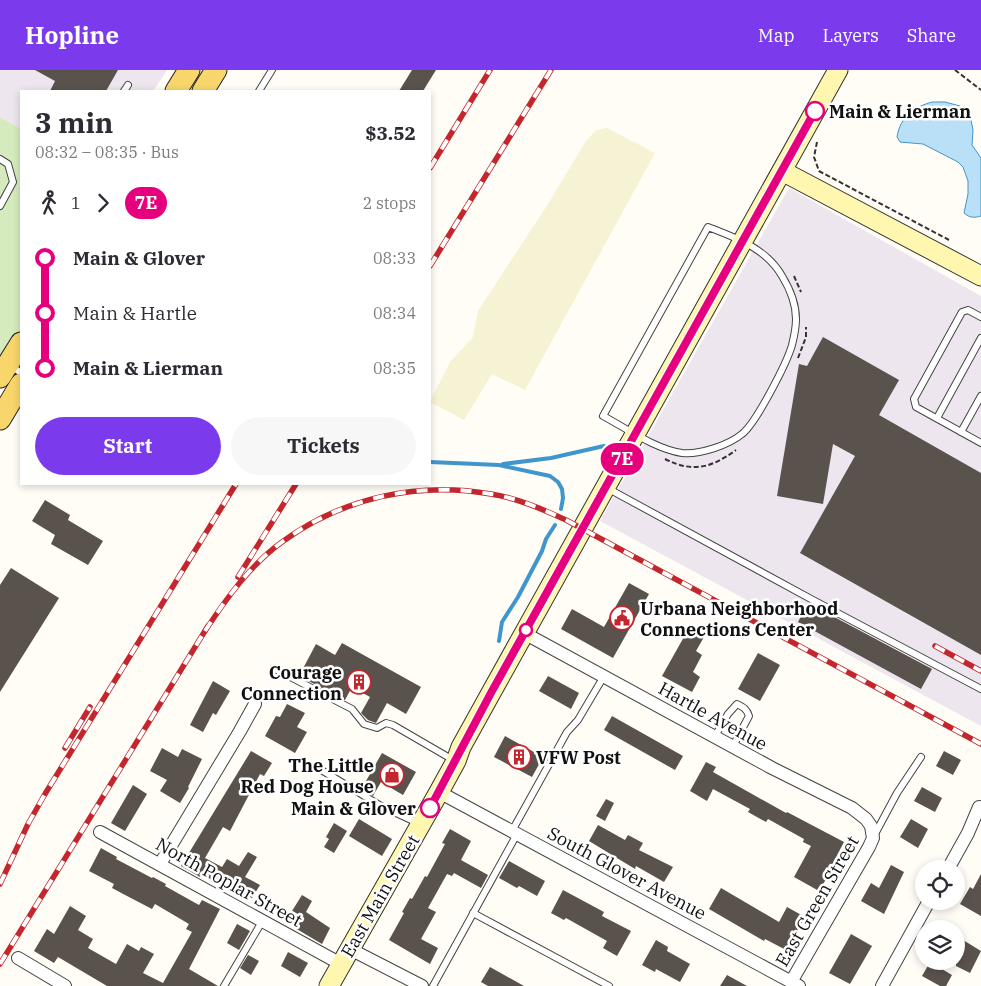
<!DOCTYPE html>
<meta charset="utf-8">
<style>
:root{--surface:#fff;--page:#f7f7f7;--text:#2b2b33;--muted:#7c7c81;--accent:#7c3aed}
body{margin:0;font-family:"IBM Plex Serif",serif;background:var(--page);color:var(--text);height:100vh;display:flex;flex-direction:column;font-size:19px;white-space:nowrap}
*{box-sizing:border-box;margin:0}
p{font-size:16px;color:var(--muted)}
.icon{flex:none;width:28px;height:28px;fill:none;stroke:currentColor;stroke-width:2;stroke-linecap:round;stroke-linejoin:round}
.map{position:relative;flex:1;overflow:hidden}
.panel{position:absolute;left:20px;top:20px;width:411px;height:395px;display:flex;flex-direction:column;background:var(--surface);border-radius:0px;box-shadow:0 2px 8px #0003}
.panel>*{flex:none}
.badge{padding:0 10px;border-radius:16px;font-size:18px;line-height:32px}
.buttons{position:absolute;left:915px;top:790px;display:grid;gap:10px}
.buttons a{display:grid;place-items:center;width:50px;height:50px;border-radius:50%;background:var(--surface);box-shadow:0 2px 8px #0003;font-size:25px}
.map>.badge{position:absolute;translate:-50% -50%;box-shadow:0 0 0 2px #fff}
.legs{display:flex;align-items:center;gap:8px;height:55px;padding:0 15px;font-size:16px}
.legs p{margin-inline-start:auto}
.summary{display:flex;align-items:center;justify-content:space-between;height:85px;padding:0 15px}
h1{font-size:28px;font-weight:700;line-height:38px}
.button{display:flex;gap:10px;margin-top:auto;padding:10px 15px}
.button a{flex:1;height:58px;border-radius:30px;background:var(--accent);color:#fff;font-size:20px;font-weight:700;line-height:58px;text-align:center}
.button a+a{background:var(--page);color:var(--text)}
ul{padding:0 15px;list-style:none}
li{display:flex;align-items:center;gap:18px;height:55px;font-size:19px}
li i{display:grid;place-items:center;width:8px;height:100%;margin:0 6px;background:currentColor}
li i::after{content:'';width:12px;height:12px;margin:-6px;border:4px solid;border-radius:50%;background:var(--surface)}
li p{margin-inline-start:auto}
li:first-child i{background:linear-gradient(#0000 50%,currentColor 0)}
li:last-child i{background:linear-gradient(currentColor 50%,#0000 0)}
header{display:flex;align-items:center;gap:30px;box-sizing:border-box;height:70px;padding:0 25px;background:var(--accent);color:#fff}
header strong{font-size:24px}
nav{display:flex;gap:28px;margin-inline-start:auto;font-size:18px}
.map>svg:first-child{display:block}
</style>
<header>
<strong>Hopline</strong>
<nav><a>Map</a><a>Layers</a><a>Share</a></nav>
</header>
<div class="map">
<svg width="981" height="916" viewBox="0 0 981 916">
<rect width="100%" height="100%" fill="#fffdf5"/>
<g fill="#eee6ef">
<polygon points="0,0 167,0 153,21 21,21 21,59 0,47"/>
<polygon points="789,118 981,226 981,656 600,451"/>
</g>
<polygon fill="#f6f3d4" points="607,58 655,83 525,320 492,304 464,350 430,332 450,292 473,267 478,241 548,134 586,71 596,60"/>
<polygon fill="#d5ebbd" points="0,47 21,59 21,273 0,307"/>
<path fill="#b9e0f7" stroke="#3f96cf" d="M932,32H945L960,36L970,45L973,60L972,75L981,88V146C974,148 970,148 964,143L968,124V111L963,97L958,92L923,74L900,72L897,67C900,47 914,37 932,32Z"/>
<g fill="none" stroke-linecap="round" stroke-linejoin="round">
<g stroke="#3f96cf" stroke-width="4">
<polyline points="430,392 499,395 550,406 558,412 562,419 563,428 561,439"/>
<polyline points="503,394 551,388 604,376"/>
<polyline points="499,571 502,552 518,527 542,481 546,469 555,455"/>
</g>
</g>
<g fill="#5a524d">
<polygon points="35,0 118,0 106,21 50,21 55,11"/>
<polygon points="412,0 436,0 423,21 399,21"/>
<polygon points="823,267 899,310 879,345 981,403 981,585 800,483 855,386 833,374 823,434 777,426 799,294 807,296"/>
<polygon points="45,430 70,445 68,450 103,471 88,495 51,474 55,465 32,451"/>
<polygon points="11,498 59,528 0,622 0,515"/>
<polygon points="629,513 649,524 613,588 561,559 572,539 604,557"/>
<polygon points="808,533 932,599 921,619 798,552"/>
<polygon points="689,558 704,567 696,581 702,585 693,602 700,607 692,622 662,606"/>
<polygon points="342,573 421,617 406,644 387,633 376,653 368,650 361,643 370,627 352,617 345,630 299,606 316,574 335,585"/>
<polygon points="758,583 780,595 760,631 738,619"/>
<polygon points="548,606 579,623 571,639 539,621"/>
<polygon points="213,611 230,621 216,645 213,643 203,662 190,655"/>
<polygon points="287,634 305,643 297,657 307,662 295,683 265,666 276,646 280,647"/>
<polygon points="612,646 683,686 675,700 604,660"/>
<polygon points="505,666 543,687 532,707 494,687"/>
<polygon points="162,678 178,687 182,679 202,689 188,717 189,718 180,733 160,721 167,710 150,701"/>
<polygon points="251,681 272,693 264,706 260,704 230,761 223,757 205,788 222,797 227,789 239,796 248,782 257,787 245,807 260,815 252,828 227,814 225,818 202,804 200,807 181,796"/>
<polygon points="944,681 961,690 953,705 936,696"/>
<polygon points="382,683 416,702 403,725 381,712 373,726 362,718"/>
<polygon points="706,692 716,697 713,702 786,743 787,742 844,772 832,795 834,796 819,821 794,807 811,776 803,772 804,769 768,749 766,752 748,742 750,739 713,719 707,731 690,721"/>
<polygon points="133,715 147,724 125,761 111,753"/>
<polygon points="922,717 942,728 935,742 914,731"/>
<polygon points="606,729 614,733 605,751 596,746"/>
<polygon points="359,749 392,769 382,786 349,766"/>
<polygon points="911,749 928,759 918,778 900,767"/>
<polygon points="334,753 347,761 334,783 324,777 329,769 326,767"/>
<polygon points="598,755 625,770 628,765 643,773 639,780 673,797 664,812 636,796 635,799 589,771"/>
<polygon points="450,759 471,771 461,790 488,805 481,818 454,803 452,806 447,804 428,838 436,842 421,869 438,878 430,894 389,870 404,843 402,842 410,828 412,829 425,806 427,807 445,774 442,773"/>
<polygon points="101,778 117,787 116,789 152,808 153,807 166,814 165,816 199,835 202,830 220,839 189,899 218,916 107,916 58,887 54,893 34,881 47,859 54,864 70,836 86,846 78,860 93,869 88,878 116,894 127,874 139,881 141,877 154,884 143,903 163,913 192,862 186,859 189,854 155,834 152,839 127,826 112,818 114,814 89,801"/>
<polygon points="509,791 545,811 537,826 519,816 517,818 499,808"/>
<polygon points="891,795 904,802 884,844 861,831 871,813 879,818"/>
<polygon points="981,804 981,846 960,834 970,817 973,819"/>
<polygon points="721,818 779,852 787,837 805,847 786,880 765,869 764,871 709,839"/>
<polygon points="563,820 604,842 602,846 631,861 617,886 603,878 607,871 566,848 564,850 551,843"/>
<polygon points="302,825 312,831 306,842 330,858 322,874 295,858 302,846 292,841"/>
<polygon points="237,854 250,861 239,880 227,873"/>
<polygon points="851,864 872,876 850,914 829,903"/>
<polygon points="656,870 668,877 667,881 690,894 680,912 656,899 655,902 642,895"/>
<polygon points="963,870 981,881 970,903 956,896 956,882"/>
<polygon points="288,882 308,893 300,907 281,896"/>
<polygon points="248,885 259,891 251,905 240,898"/>
<polygon points="930,892 952,905 946,916 940,916 922,906"/>
<polygon points="490,897 524,916 488,916 481,912"/>
<polygon points="727,905 747,916 720,916"/>
</g>
<g fill="none" stroke-linecap="round" stroke-linejoin="round">
<g stroke="#444" stroke-width="8">
<g id="lane">
<polyline points="124,21 128,15"/>
<polyline points="259,21 272,0"/>
<polyline points="0,89 8,94 13,112 0,136"/>
<path d="M708,157C736,168 766,178 782,206C790,219 796,234 796,249C796,258 794,267 792,275C787,293 756,353 742,364C729,375 699,385 682,383C655,379 626,358 603,346Z"/>
<polyline points="981,247 968,240 962,242 914,329 916,337 981,373"/>
<polyline points="10,295 21,303"/>
<polyline points="937,348 981,268"/>
<polyline points="961,362 981,326"/>
<polyline points="607,418 811,529 981,619"/>
<polyline points="277,600 352,639 364,654 377,658 386,653 393,655 455,691"/>
<path d="M715,666L728,644L737,634C743,637 747,639 749,646L733,676"/>
<polyline points="323,701 381,736 420,754"/>
<polyline points="512,761 567,662 578,650 604,606"/>
<polyline points="875,764 897,723 921,687"/>
<polyline points="473,843 609,916"/>
<polyline points="224,916 263,850"/>
<polyline points="433,916 517,764"/>
</g>
</g>
<g stroke="#444" stroke-width="14">
<g id="street">
<polyline points="524,563 772,698 852,738 866,749 871,756 873,768 869,777 791,912"/>
<polyline points="439,722 799,916"/>
<polyline points="100,762 341,894"/>
<polyline points="160,794 240,661 255,634"/>
<polyline points="948,799 968,763 979,737"/>
<polyline points="350,879 422,916"/>
<polyline points="18,888 65,916"/>
<polyline points="882,916 929,831"/>
</g>
</g>
<g stroke="#333" stroke-width="21">
<g id="secondary">
<polyline points="782,101 981,206"/>
<polyline points="329,916 439,722 456,691 461,677 492,621 838,0"/>
</g>
</g>
<g stroke="#222" stroke-width="23">
<g id="primary">
<polyline points="176,21 189,0"/>
<polyline points="203,21 216,0"/>
<polyline points="0,307 21,273"/>
<polyline points="0,349 21,314"/>
</g>
</g>
<g stroke="#333" stroke-width="2" stroke-dasharray="5 2.5" stroke-linecap="butt">
<polyline points="955,0 981,20"/>
<polyline points="817,72 814,87 819,101 949,170"/>
<polyline points="794,206 801,222"/>
<polyline points="798,288 806,267 806,257"/>
<path d="M665,389C693,403 711,398 736,380"/>
</g>
<use href="#lane" stroke="#fff" stroke-width="6"/>
<use href="#street" stroke="#fff" stroke-width="12"/>
<use href="#secondary" stroke="#fff6b0" stroke-width="19"/>
<use href="#primary" stroke="#f9d66b" stroke-width="21"/>
<g stroke="#c4262e" stroke-width="5.5">
<g id="rail">
<polyline points="430,98 490,0"/>
<polyline points="430,196 551,0"/>
<polyline points="238,507 296,414"/>
<path d="M205,561C226,529 250,495 282,472C342,428 417,411 491,424C517,428 542,439 566,450L981,674"/>
<polyline points="935,576 981,601"/>
<polyline points="65,678 90,637"/>
<polyline points="0,814 28,754 45,724 236,414"/>
<polyline points="0,894 208,556"/>
</g>
</g>
<use href="#rail" stroke="#fff" stroke-width="4" stroke-dasharray="11" stroke-linecap="butt"/>
</g>
<g fill="none" stroke-linecap="round" stroke-linejoin="round">
<g stroke="#fff" stroke-width="11">
<polyline id="line-1" points="430,738 492,621 815,41"/>
</g>
<use href="#line-1" stroke="#e6007e" stroke-width="8"/>
</g>
<defs>
<g id="civic-ring" transform="scale(1.25)"><circle r="9.5" fill="#fff" stroke="#c4262e" stroke-width="1.5"/><path d="M-.6-6.5H3V-4.5H.6V-3L4-1V1h2V6H-6V1h2V-1L-.6-3ZM-1.2 2.5V6h2.4V2.5Z" fill="#c4262e"/></g>
<g id="building-ring" transform="scale(1.25)"><circle r="9.5" fill="#fff" stroke="#c4262e" stroke-width="1.5"/><path d="M-4-6H4V6H1V3H-1V6H-4ZM-2.5-4.3h1.7v1.8h-1.7ZM.8-4.3h1.7v1.8H.8ZM-2.5-1h1.7V.8h-1.7ZM.8-1h1.7V.8H.8Z" fill="#c4262e"/></g>
<g id="shop-ring" transform="scale(1.25)"><circle r="9.5" fill="#fff" stroke="#c4262e" stroke-width="1.5"/><path d="M-5-2.5h2.3a2.7 3.5 0 0 1 5.4 0H5L5.5 6h-11ZM-1.5-2.5h3a1.5 2.3 0 0 0-3 0Z" fill="#c4262e"/></g>
</defs>
<g fill-rule="evenodd">
<use href="#civic-ring" x="622" y="548"/>
<use href="#building-ring" x="359" y="612"/>
<use href="#building-ring" x="519" y="687"/>
<use href="#shop-ring" x="392" y="705"/>
</g>
<g fill="#fff" stroke="#e6007e" stroke-width="2.5">
<circle cx="815" cy="41" r="9"/>
<circle cx="526" cy="560" r="6"/>
<circle cx="430" cy="738" r="9"/>
</g>
<g text-anchor="middle" dominant-baseline="central" stroke-width="5" stroke-linejoin="round" paint-order="stroke">
<g font-size="18" font-weight="bold" fill="#111" stroke="#fff" text-anchor="start">
<text x="829" y="41">Main &amp; Lierman</text>
<text x="416" y="738" text-anchor="end">Main &amp; Glover</text>
</g>
<g font-size="18" font-weight="bold" fill="#111" stroke="#fff" text-anchor="start">
<text x="640" y="538">Urbana Neighborhood<tspan x="640" dy="21">Connections Center</tspan></text>
<text x="342" y="602" text-anchor="end">Courage<tspan x="342" dy="21">Connection</tspan></text>
<text x="536" y="687">VFW Post</text>
<text x="374" y="695" text-anchor="end">The Little<tspan x="374" dy="21">Red Dog House</tspan></text>
</g>
<g font-size="18" fill="#111" stroke="#fff">
<text transform="translate(713 646) rotate(29)">Hartle Avenue</text>
<text transform="translate(627 803) rotate(28)">South Glover Avenue</text>
<text transform="translate(229 812) rotate(29)">North Poplar Street</text>
<text transform="translate(380 826) rotate(-60)">East Main Street</text>
<text transform="translate(817 831) rotate(-60)">East Green Street</text>
</g>
</g>
</svg>
<div class="buttons">
<a><svg class="icon" aria-label="locate" viewBox="0 0 24 24"><circle cx="12" cy="12" r="6"/><path d="M12 2v4M12 18v4M2 12h4M18 12h4"/></svg></a>
<a><svg class="icon" aria-label="layers" viewBox="0 0 24 24"><path d="M12 4l9 5-9 5-9-5zM3 14l9 5 9-5"/></svg></a>
</div>
<b class="badge" style="left:622px;top:389px;background:#e6007e;color:#fff">7E</b>
<section class="panel">
<div class="summary"><div><h1>3 min</h1><p>08:32 – 08:35 · Bus</p></div><b>$3.52</b></div>
<div class="legs"><svg class="icon" aria-label="walk" viewBox="0 0 24 24"><circle cx="13" cy="4" r="2"/><path d="M13 8l-2 6 4 7M11 14l-3 7M7 12l3-4h3l4 4"/></svg>1<svg class="icon" aria-label="forward" viewBox="0 0 24 24"><path d="M9 5l7 7-7 7"/></svg><b class="badge" style="background:#e6007e;color:#fff">7E</b><p>2 stops</p></div>
<ul>
<li><i style="color:#e6007e"></i><b>Main &amp; Glover</b><p>08:33</p></li>
<li><i style="color:#e6007e"></i><span>Main &amp; Hartle</span><p>08:34</p></li>
<li><i style="color:#e6007e"></i><b>Main &amp; Lierman</b><p>08:35</p></li>
</ul>
<div class="button"><a>Start</a><a>Tickets</a></div>
</section>
</div>
